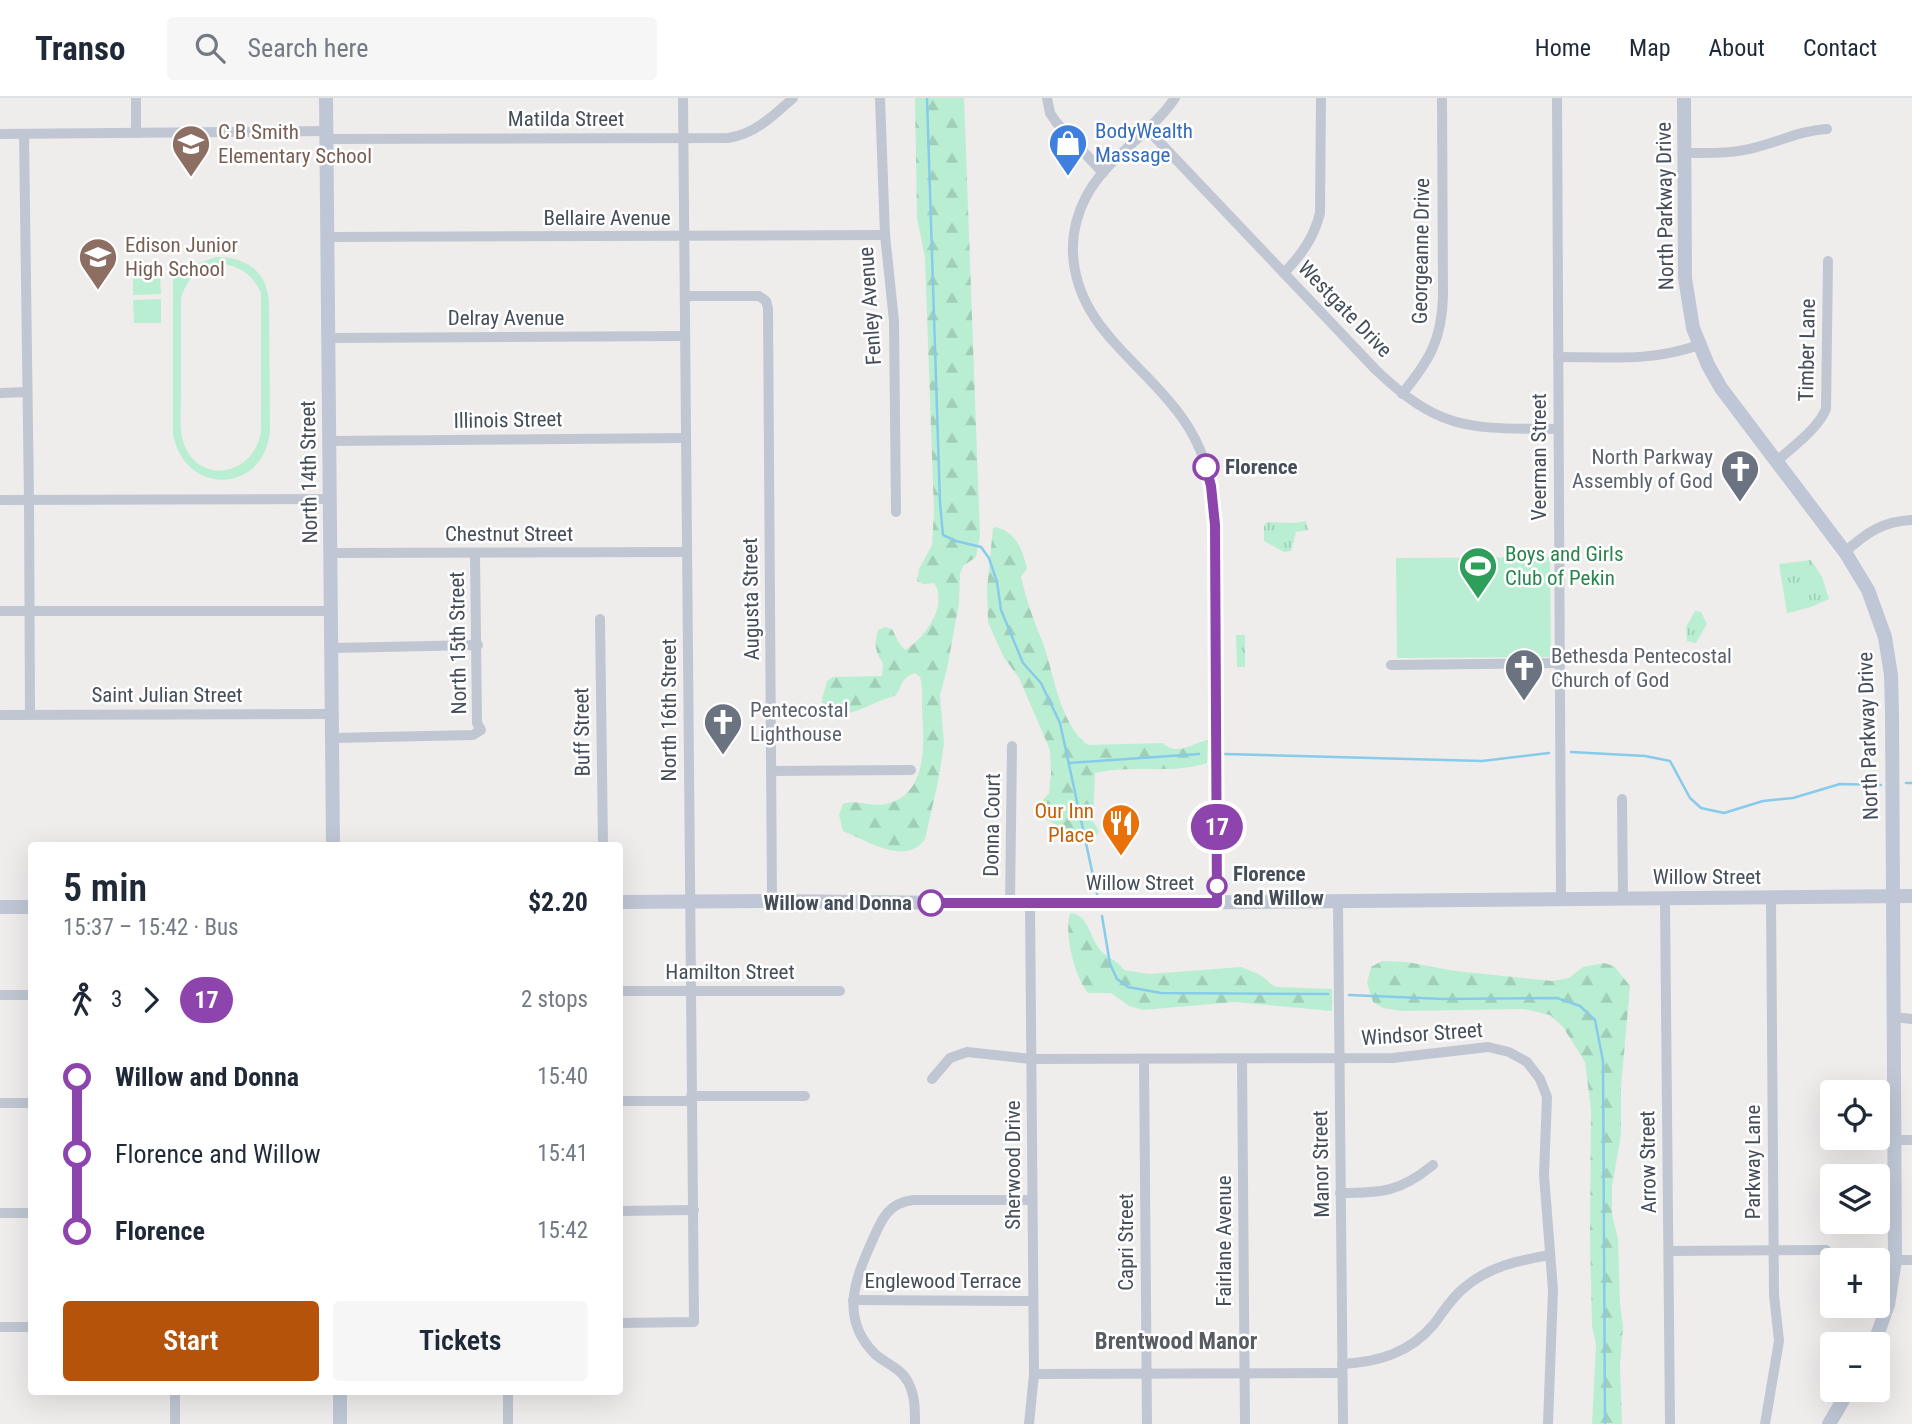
<!DOCTYPE html>
<meta charset="utf-8">
<style>
:root{--surface:#fff;--page:#f6f6f7;--text:#1f2937;--muted:#747a83;--line:#e0e1e3;--accent:#b45309}
body{margin:0;font-family:"Roboto Condensed",sans-serif;background:var(--page);color:var(--text);height:100vh;display:flex;flex-direction:column;font-size:26px;white-space:nowrap}
*{box-sizing:border-box;margin:0}
p{font-size:23px;color:var(--muted)}
.icon{flex:none;width:38px;height:38px;fill:none;stroke:currentColor;stroke-width:2;stroke-linecap:round;stroke-linejoin:round}
.map{position:relative;flex:1;overflow:hidden}
.side{position:absolute;left:28px;top:744px;width:595px;height:553px;display:flex;flex-direction:column;background:var(--surface);border-radius:7px;box-shadow:0 7px 28px #0002}
.side>*{flex:none}
.badge{padding:0 14px;border-radius:23px;font-size:24px;line-height:46px}
.controls{position:absolute;left:1820px;top:982px;display:grid;gap:14px}
.controls a{display:grid;place-items:center;width:70px;height:70px;border-radius:7px;background:var(--surface);box-shadow:0 7px 28px #0002;font-size:35px}
.map>.badge{position:absolute;translate:-50% -50%;box-shadow:0 0 0 4px #fff}
.legs{display:flex;align-items:center;gap:10px;height:77px;padding:0 35px;font-size:23px}
.legs p{margin-inline-start:auto}
.summary{display:flex;align-items:center;justify-content:space-between;height:119px;padding:0 35px}
h1{font-size:38px;font-weight:600;line-height:52px}
.cta{display:flex;gap:14px;margin-top:auto;padding:14px 35px}
.cta a{flex:1;height:80px;border-radius:7px;background:var(--accent);color:#fff;font-size:28px;font-weight:600;line-height:80px;text-align:center}
.cta a+a{background:var(--page);color:var(--text)}
ul{padding:0 35px;list-style:none}
li{display:flex;align-items:center;gap:24px;height:77px;font-size:26px}
li i{display:grid;place-items:center;width:10px;height:100%;margin:0 9px;background:currentColor}
li i::after{content:'';width:18px;height:18px;margin:-9px;border:5px solid;border-radius:50%;background:var(--surface)}
li p{margin-inline-start:auto}
li:first-child i{background:linear-gradient(#0000 50%,currentColor 0)}
li:last-child i{background:linear-gradient(currentColor 50%,#0000 0)}
header{display:flex;align-items:center;gap:42px;box-sizing:border-box;height:98px;padding:0 35px;background:var(--surface);border-bottom:2px solid var(--line)}
header strong{font-size:33px}
nav{display:flex;gap:38px;margin-inline-start:auto;font-size:24px}
.search{width:490px;height:63px;background:var(--page);display:flex;align-items:center;gap:18px;box-sizing:border-box;padding:0 24px;border-radius:7px;color:var(--muted);font-size:26px}
.map>svg:first-child{display:block}
</style>
<header>
<strong>Transo</strong>
<div class="search"><svg class="icon" aria-label="search" viewBox="0 0 24 24"><circle cx="10" cy="10" r="6"/><path d="M15 15l6 6"/></svg>Search here</div>
<nav><a>Home</a><a>Map</a><a>About</a><a>Contact</a></nav>
</header>
<div class="map">
<svg width="1912" height="1326" viewBox="0 0 1912 1326">
<defs>
<pattern id="forest-firs" width="22" height="20" patternUnits="userSpaceOnUse" patternTransform="scale(1.75)"><rect width="22" height="20" fill="#baeed3"/><path d="M5 1l3.5 6h-7zM16 11l3.5 6h-7z" fill="#a1ceb7"/></pattern>
<pattern id="park-tufts" width="24" height="20" patternUnits="userSpaceOnUse" patternTransform="scale(1.75)"><rect width="24" height="20" fill="#baeed3"/><path d="M3 7l-1-3M5 7V3M7 7l1-3M15 17l-1-3M17 17v-4M19 17l1-3" fill="none" stroke="#a1ceb7"/></pattern>
</defs>
<rect width="100%" height="100%" fill="#efecec"/>
<g fill="url(#forest-firs)">
<path d="M915,0H964L980,438L976,459L963,468L960,476L959,505L947,571L940,597L944,646L938,684L925,741C906,769 866,742 843,733L839,717L843,706C858,700 873,711 890,705C928,693 924,644 922,611C922,601 923,589 920,579L915,575C900,580 903,588 895,598C872,603 846,625 823,613L822,601L827,583L833,579L882,578L883,565C875,554 874,546 878,532L885,529L892,531L899,545L905,552C924,541 949,507 934,485L923,486L917,483L919,471L932,447L934,414L925,160L917,120Z"/>
<path d="M996,429C1016,434 1023,452 1027,471L1021,478C1026,502 1034,523 1043,545C1054,576 1060,627 1088,647L1163,645C1177,659 1192,645 1208,642L1207,665C1171,677 1132,666 1095,675L1093,723L1099,733C1087,758 1062,727 1045,721L1041,711L1043,702L1049,695L1051,675L1050,652L1019,580L1003,558L988,524L987,491L993,430Z"/>
<path d="M1070,815C1087,816 1089,835 1098,849C1104,859 1117,861 1124,872L1149,876L1241,869C1248,872 1256,874 1263,879C1269,883 1270,887 1277,889L1332,891V913L1235,904L1143,912L1129,908L1111,895H1088C1074,878 1064,835 1070,815Z"/>
<polygon points="1382,863 1407,864 1455,873 1552,883 1569,880 1583,869 1604,865 1614,868 1630,888 1621,989 1621,1036 1612,1089 1612,1116 1618,1141 1620,1206 1623,1228 1620,1268 1622,1326 1592,1326 1596,1246 1592,1229 1590,1139 1591,1011 1585,964 1563,929 1550,917 1524,911 1402,913 1383,910 1373,904 1367,885 1371,869"/>
</g>
<g fill="url(#park-tufts)">
<polygon points="1306,423 1308,432 1296,434 1291,453 1284,454 1264,443 1264,428 1267,424 1294,425"/>
<polygon points="1811,462 1822,479 1829,501 1811,509 1787,515 1779,466"/>
<polygon points="1695,513 1701,514 1707,526 1696,545 1687,543 1686,529"/>
<polygon points="1236,537 1245,537 1245,569 1237,569"/>
</g>
<g fill="#baeed3" fill-rule="evenodd">
<path d="M216,159C246,159 267,173 269,204L270,332C265,397 184,398 173,336V165L181,164V180L196,166ZM222,166C241,168 253,178 261,195V333C255,378 197,389 183,343C179,330 181,312 181,299C181,266 181,233 181,201C186,180 201,168 222,166Z"/>
<polygon points="160,177 161,196 133,197 133,178"/>
<polygon points="161,201 161,225 134,225 133,202"/>
<polygon points="1550,459 1551,559 1397,560 1396,460"/>
</g>
<g fill="none" stroke-linecap="round" stroke-linejoin="round">
<g stroke="#87cbea" stroke-width="2.5">
<polyline points="927,0 940,405 943,437 956,443 981,449 989,460 997,484 1001,512 1023,565 1041,585 1060,625 1097,796"/>
<polyline points="1571,654 1645,658 1670,663 1690,700 1701,710 1724,715 1763,703 1793,700 1840,686 1881,687"/>
<polyline points="1225,656 1482,663 1549,655"/>
<polyline points="1069,665 1199,656"/>
<polyline points="1906,685 1912,685"/>
<polyline points="1102,818 1110,866 1117,881 1128,889 1161,895 1328,896"/>
<polyline points="1349,897 1444,901 1557,900 1580,908 1595,922 1603,963 1605,1326"/>
</g>
<g stroke="#c0c7d2" stroke-width="10">
<polyline points="136,0 136,35"/>
<polyline points="880,0 885,137 894,223 896,414"/>
<polyline points="1047,0 1050,15 1056,24 1103,75"/>
<path d="M1175,0C1150,37 1106,60 1086,99C1077,116 1072,136 1073,156C1077,231 1144,264 1183,321C1205,352 1214,389 1215,427L1217,805"/>
<polyline points="1557,0 1561,801"/>
<path d="M1148,32L1376,272C1442,335 1471,330 1558,331"/>
<polyline points="0,36 327,33"/>
<polyline points="24,36 29,402 30,616"/>
<path d="M327,41L728,40C755,36 773,18 793,0"/>
<path d="M1685,55C1709,55 1734,56 1757,49C1784,42 1799,33 1827,31"/>
<polyline points="329,139 885,137"/>
<path d="M1284,175C1301,157 1314,140 1320,115L1321,0"/>
<polyline points="685,198 759,198 766,203 768,210 772,803"/>
<polyline points="329,240 684,238"/>
<path d="M1558,259C1609,259 1651,264 1699,247"/>
<polyline points="0,295 27,294"/>
<path d="M1402,296C1429,263 1442,242 1443,198L1442,0"/>
<polyline points="329,343 686,340"/>
<path d="M1776,364C1793,348 1817,332 1826,311L1828,163"/>
<polyline points="0,402 330,401"/>
<path d="M1845,454C1866,435 1883,423 1912,422"/>
<polyline points="331,455 687,454"/>
<polyline points="0,513 332,513"/>
<polyline points="600,521 603,747"/>
<polyline points="333,550 478,547"/>
<polyline points="1391,567 1559,565"/>
<polyline points="0,617 333,616"/>
<polyline points="333,640 473,637 481,632 477,625 475,456"/>
<polyline points="771,673 911,672"/>
<polyline points="1622,701 1623,801"/>
<polyline points="1665,801 1670,1326"/>
<polyline points="1338,805 1343,1326"/>
<polyline points="1010,806 1012,648"/>
<polyline points="620,893 840,893"/>
<polyline points="0,897 32,897"/>
<polyline points="1894,919 1912,921"/>
<polyline points="1144,961 1147,1326"/>
<polyline points="1242,961 1245,1326"/>
<polyline points="932,981 950,960 967,954 1031,961 1393,960 1488,949 1509,954 1527,964 1540,981 1547,999 1544,1077 1553,1192 1548,1326"/>
<polyline points="691,998 805,998"/>
<polyline points="620,1003 691,1003"/>
<polyline points="0,1005 32,1005"/>
<polyline points="1895,1042 1912,1042"/>
<path d="M1340,1095C1382,1095 1400,1094 1433,1067"/>
<polyline points="620,1113 694,1112"/>
<polyline points="0,1115 32,1115"/>
<polyline points="1669,1153 1826,1152"/>
<polyline points="1895,1162 1912,1162"/>
<polyline points="853,1202 1033,1203"/>
<polyline points="620,1225 694,1224 683,0"/>
<polyline points="0,1229 32,1229"/>
<path d="M1342,1266C1378,1264 1410,1255 1434,1226C1444,1213 1452,1199 1465,1189C1490,1168 1520,1162 1550,1157"/>
<polyline points="1034,1276 1342,1275"/>
<polyline points="175,1293 175,1326"/>
<polyline points="508,1293 508,1326"/>
<path d="M915,1326C915,1311 915,1297 908,1284C901,1270 886,1266 875,1256C839,1220 855,1181 873,1141C882,1120 889,1105 913,1102H1032"/>
<polyline points="1029,1326 1034,1276 1030,806"/>
<polyline points="1765,1326 1779,1243 1774,1197 1771,800"/>
</g>
<g stroke="#bfc7d6" stroke-width="14">
<polyline points="326,0 333,747"/>
<polyline points="1684,0 1685,180 1693,230 1708,267 1721,290 1845,454 1868,492 1885,539 1891,577 1892,614 1895,1162 1888,1207 1874,1246"/>
<polyline points="620,804 772,803 1030,806 1912,798"/>
<polyline points="0,809 32,809"/>
<polyline points="340,1293 340,1326"/>
<polyline points="1829,1326 1849,1292"/>
</g>
</g>
<g fill="none" stroke-linecap="round" stroke-linejoin="round">
<g stroke="#fff" stroke-width="16">
<polyline id="line-1" points="931,805 1217,805 1215,427 1211,388 1206,369"/>
</g>
<use href="#line-1" stroke="#8e44ad" stroke-width="10"/>
</g>
<defs>
<g id="shop-pin" transform="scale(2.0125)"><path d="M0 17L-7.5 6A9.5 9.5 0 1 1 7.5 6Z" fill="#3f7fe0" stroke="#fff"/><path d="M-5-2.5h2.3a2.7 3.5 0 0 1 5.4 0H5L5.5 6h-11ZM-1.5-2.5h3a1.5 2.3 0 0 0-3 0Z" fill="#fff"/></g>
<g id="school-pin" transform="scale(2.0125)"><path d="M0 17L-7.5 6A9.5 9.5 0 1 1 7.5 6Z" fill="#8d6e63" stroke="#fff"/><path d="M0-5L7-2L0 1L-7-2ZM-4 1L0 2.5L4 1V4Q0 6-4 4Z" fill="#fff"/></g>
<g id="church-pin" transform="scale(2.0125)"><path d="M0 17L-7.5 6A9.5 9.5 0 1 1 7.5 6Z" fill="#6b7280" stroke="#fff"/><path d="M-1.2-6h2.4v3.5h3.3v2.4h-3.3V6h-2.4V-.1h-3.3v-2.4h3.3Z" fill="#fff"/></g>
<g id="stadium-pin" transform="scale(2.0125)"><path d="M0 17L-7.5 6A9.5 9.5 0 1 1 7.5 6Z" fill="#2e9e5b" stroke="#fff"/><path d="M0-5a6.5 5 0 1 0 0 10a6.5 5 0 1 0 0-10ZM-3.5-1.8h7v3.6h-7Z" fill="#fff"/></g>
<g id="restaurant-pin" transform="scale(2.0125)"><path d="M0 17L-7.5 6A9.5 9.5 0 1 1 7.5 6Z" fill="#e8710a" stroke="#fff"/><path d="M-5-6h1v4h1v-4h1v4h1v-4h1v5L-1.5 .5V6h-2V.5L-5-1ZM5-6V6H3V1.5H1.5Q1.5-4 5-6Z" fill="#fff"/></g>
</defs>
<g fill-rule="evenodd">
<use href="#shop-pin" x="1068" y="45"/>
<use href="#school-pin" x="191" y="46"/>
<use href="#school-pin" x="98" y="159"/>
<use href="#church-pin" x="1740" y="371"/>
<use href="#stadium-pin" x="1478" y="468"/>
<use href="#church-pin" x="1524" y="570"/>
<use href="#church-pin" x="723" y="624"/>
<use href="#restaurant-pin" x="1121" y="725"/>
</g>
<g fill="#fff" stroke="#8e44ad" stroke-width="3.5">
<circle cx="1206" cy="369" r="12"/>
<circle cx="1217" cy="788" r="9"/>
<circle cx="931" cy="805" r="12"/>
</g>
<g text-anchor="middle" dominant-baseline="central" stroke-width="5" stroke-linejoin="round" paint-order="stroke">
<g font-size="21" fill="#454e59" stroke="#fff">
<text x="566" y="21">Matilda Street</text>
<text transform="translate(1665 108) rotate(-91)">North Parkway Drive</text>
<text x="607" y="120">Bellaire Avenue</text>
<text transform="translate(1421 153) rotate(-89)">Georgeanne Drive</text>
<text transform="translate(870 208) rotate(-94)">Fenley Avenue</text>
<text transform="translate(1345 211) rotate(46)">Westgate Drive</text>
<text x="506" y="220">Delray Avenue</text>
<text transform="translate(1807 252) rotate(-89)">Timber Lane</text>
<text transform="translate(508 322) rotate(-1)">Illinois Street</text>
<text transform="translate(1539 359) rotate(-90)">Veerman Street</text>
<text transform="translate(309 374) rotate(-91)">North 14th Street</text>
<text x="509" y="436">Chestnut Street</text>
<text transform="translate(751 501) rotate(-91)">Augusta Street</text>
<text transform="translate(458 545) rotate(-91)">North 15th Street</text>
<text x="167" y="597">Saint Julian Street</text>
<text transform="translate(669 612) rotate(-90)">North 16th Street</text>
<text transform="translate(582 634) rotate(-91)">Buff Street</text>
<text transform="translate(1868 638) rotate(-92)">North Parkway Drive</text>
<text transform="translate(992 727) rotate(-89)">Donna Court</text>
<text x="1707" y="779">Willow Street</text>
<text x="1140" y="785">Willow Street</text>
<text x="730" y="874">Hamilton Street</text>
<text transform="translate(1422 936) rotate(-4)">Windsor Street</text>
<text transform="translate(1648 1064) rotate(-91)">Arrow Street</text>
<text transform="translate(1753 1064) rotate(-90)">Parkway Lane</text>
<text transform="translate(1321 1066) rotate(-91)">Manor Street</text>
<text transform="translate(1013 1067) rotate(-90)">Sherwood Drive</text>
<text transform="translate(1224 1143) rotate(-90)">Fairlane Avenue</text>
<text transform="translate(1126 1144) rotate(-90)">Capri Street</text>
<text x="943" y="1183">Englewood Terrace</text>
</g>
<g font-size="21" fill="#366cbe" stroke="#fff" text-anchor="start">
<text x="1095" y="33">BodyWealth<tspan x="1095" dy="24">Massage</tspan></text>
</g>
<g font-size="21" fill="#785e54" stroke="#fff" text-anchor="start">
<text x="218" y="34">C B Smith<tspan x="218" dy="24">Elementary School</tspan></text>
<text x="125" y="147">Edison Junior<tspan x="125" dy="24">High School</tspan></text>
</g>
<g font-size="21" fill="#5b616d" stroke="#fff" text-anchor="start">
<text x="1713" y="359" text-anchor="end">North Parkway<tspan x="1713" dy="24">Assembly of God</tspan></text>
<text x="1551" y="558">Bethesda Pentecostal<tspan x="1551" dy="24">Church of God</tspan></text>
<text x="750" y="612">Pentecostal<tspan x="750" dy="24">Lighthouse</tspan></text>
</g>
<g font-size="21" font-weight="bold" fill="#454e59" stroke="#fff" text-anchor="start">
<text x="1225" y="369">Florence</text>
<text x="1233" y="776">Florence<tspan x="1233" dy="24">and Willow</tspan></text>
<text x="912" y="805" text-anchor="end">Willow and Donna</text>
</g>
<g font-size="21" fill="#27864d" stroke="#fff" text-anchor="start">
<text x="1505" y="456">Boys and Girls<tspan x="1505" dy="24">Club of Pekin</tspan></text>
</g>
<g font-size="21" fill="#c56008" stroke="#fff" text-anchor="end">
<text x="1094" y="713">Our Inn<tspan x="1094" dy="24">Place</tspan></text>
</g>
<g font-size="23" font-weight="bold" fill="#595c61" stroke="#fff">
<text x="1176" y="1243">Brentwood Manor</text>
</g>
</g>
</svg>
<div class="controls">
<a><svg class="icon" aria-label="locate" viewBox="0 0 24 24"><circle cx="12" cy="12" r="6"/><path d="M12 2v4M12 18v4M2 12h4M18 12h4"/></svg></a>
<a><svg class="icon" aria-label="layers" viewBox="0 0 24 24"><path d="M12 4l9 5-9 5-9-5zM3 14l9 5 9-5"/></svg></a>
<a>+</a>
<a>−</a>
</div>
<b class="badge" style="left:1217px;top:729px;background:#8e44ad;color:#fff">17</b>
<section class="side">
<div class="summary"><div><h1>5 min</h1><p>15:37 – 15:42 · Bus</p></div><b>$2.20</b></div>
<div class="legs"><svg class="icon" aria-label="walk" viewBox="0 0 24 24"><circle cx="13" cy="4" r="2"/><path d="M13 8l-2 6 4 7M11 14l-3 7M7 12l3-4h3l4 4"/></svg>3<svg class="icon" aria-label="forward" viewBox="0 0 24 24"><path d="M9 5l7 7-7 7"/></svg><b class="badge" style="background:#8e44ad;color:#fff">17</b><p>2 stops</p></div>
<ul>
<li><i style="color:#8e44ad"></i><b>Willow and Donna</b><p>15:40</p></li>
<li><i style="color:#8e44ad"></i><span>Florence and Willow</span><p>15:41</p></li>
<li><i style="color:#8e44ad"></i><b>Florence</b><p>15:42</p></li>
</ul>
<div class="cta"><a>Start</a><a>Tickets</a></div>
</section>
</div>
